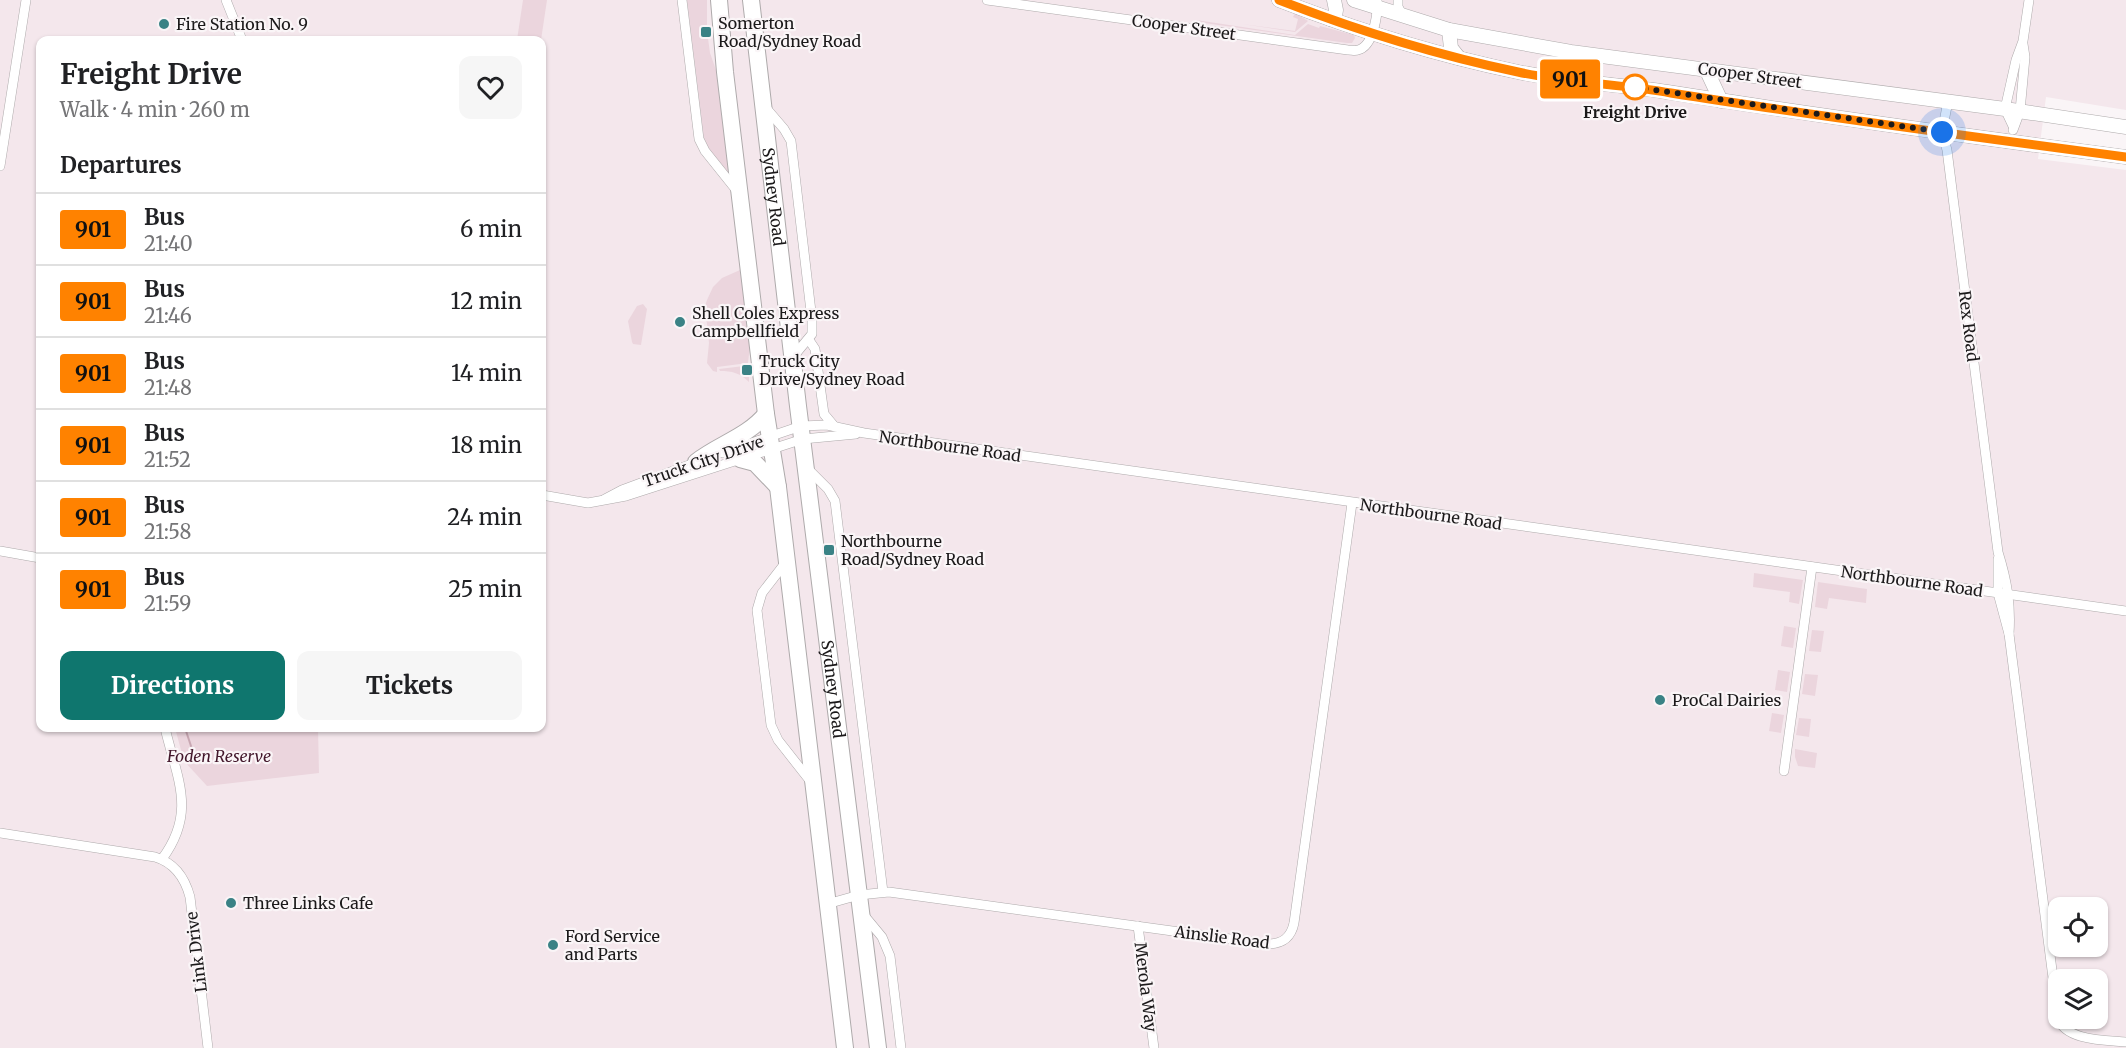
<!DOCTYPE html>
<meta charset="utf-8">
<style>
:root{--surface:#fff;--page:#f6f6f6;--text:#202124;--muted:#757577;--line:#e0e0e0;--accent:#0f766e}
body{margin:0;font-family:Merriweather,serif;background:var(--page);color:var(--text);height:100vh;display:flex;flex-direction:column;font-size:22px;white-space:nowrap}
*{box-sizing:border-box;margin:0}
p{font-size:20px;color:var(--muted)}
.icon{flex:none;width:33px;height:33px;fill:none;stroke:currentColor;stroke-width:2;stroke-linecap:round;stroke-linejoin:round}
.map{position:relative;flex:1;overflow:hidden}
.side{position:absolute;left:36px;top:36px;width:510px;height:696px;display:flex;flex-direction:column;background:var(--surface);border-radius:12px;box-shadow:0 2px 4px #0004}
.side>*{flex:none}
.badge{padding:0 12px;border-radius:4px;font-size:21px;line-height:39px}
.controls{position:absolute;left:2048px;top:897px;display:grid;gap:12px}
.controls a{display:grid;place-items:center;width:60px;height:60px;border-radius:12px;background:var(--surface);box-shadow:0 2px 4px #0004;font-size:30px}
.you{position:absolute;width:30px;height:30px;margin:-15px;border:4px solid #fff;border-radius:50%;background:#1a73e8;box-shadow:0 0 0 9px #1a73e833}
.map>.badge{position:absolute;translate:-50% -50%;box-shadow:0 0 0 3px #fff}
h2{padding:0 24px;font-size:22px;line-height:54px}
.round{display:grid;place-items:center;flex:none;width:63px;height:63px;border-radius:12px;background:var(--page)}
.summary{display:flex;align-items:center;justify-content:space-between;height:102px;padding:0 24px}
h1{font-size:28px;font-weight:700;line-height:45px}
.button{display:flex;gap:12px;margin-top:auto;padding:12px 24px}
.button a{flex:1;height:69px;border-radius:12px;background:var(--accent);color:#fff;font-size:24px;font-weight:700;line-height:69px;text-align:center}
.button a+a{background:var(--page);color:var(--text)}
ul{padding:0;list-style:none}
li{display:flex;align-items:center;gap:18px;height:72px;padding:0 24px;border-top:2px solid var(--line)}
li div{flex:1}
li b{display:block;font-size:22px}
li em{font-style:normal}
li .badge{min-width:66px;font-weight:700;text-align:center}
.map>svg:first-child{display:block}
</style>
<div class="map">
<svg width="2126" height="1048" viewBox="0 0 2126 1048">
<rect width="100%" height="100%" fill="#faf5f7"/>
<path fill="#f4e7ec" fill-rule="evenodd" d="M0,0H2126V110L2046,97L2038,159L2126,170V1048H0ZM40,40H542V728H40ZM2058,908H2097V946H2058ZM2058,980H2097V1018H2058Z"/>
<g fill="#ebd5dd">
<polygon points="523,0 547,0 541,40 517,40"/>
<polygon points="687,0 707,0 707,31 710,53 716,70 729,175 707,148 704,139"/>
<polygon points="1295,13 1308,21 1295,32 1242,24 1295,31 1298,19 1293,17"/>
<polygon points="1196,20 1295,35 1308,24 1319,28 1320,26 1354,35 1355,38 1352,43 1347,43 1197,22"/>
<polygon points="740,270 750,346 748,363 717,367 717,372 713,371 707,363 709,343 705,306 707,300 713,287 722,278"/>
<polygon points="643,304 647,309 641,345 633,344 632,342 628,321 637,306"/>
<path d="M744,366L745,375H749V382C740,373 732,371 720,371L719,369Z"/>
<polygon points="1754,573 1803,580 1799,604 1789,602 1790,592 1753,587"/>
<polygon points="1818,582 1867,589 1866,603 1829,598 1827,609 1815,607"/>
<polygon points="1784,626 1796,628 1793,648 1781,646"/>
<polygon points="1812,630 1824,631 1821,652 1809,651"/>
<polygon points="1778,670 1790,672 1787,692 1775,690"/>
<polygon points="1805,674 1818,675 1815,696 1802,694"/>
<polygon points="1772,713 1784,715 1781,733 1769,731"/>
<polygon points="1799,718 1811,719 1809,737 1796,735"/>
<polygon points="175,728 318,728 319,773 207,786 184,761"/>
<polygon points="1795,749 1817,753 1815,768 1798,766 1795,757"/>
</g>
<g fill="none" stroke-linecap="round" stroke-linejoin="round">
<polyline stroke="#c8a7b2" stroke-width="2" points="185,728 194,755"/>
<g stroke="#aeaaab" stroke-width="10">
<g id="street">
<polyline points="226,0 242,40"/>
<polyline points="682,0 699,139 705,151 737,191"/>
<path d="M987,0L1348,50C1352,50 1355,51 1358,50C1374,46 1378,13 1377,0"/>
<polyline points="1398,0 1398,7 1403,16"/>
<path d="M1948,101L1942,132L1947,150L1998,552C2007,581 2011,604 2009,634"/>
<polyline points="766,108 784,129 791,141 812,320 812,334 793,357"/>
<polyline points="2013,126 2005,109 2016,60 2023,41 2029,0"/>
<polyline points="2013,130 2020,111 2025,57 2023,44"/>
<polyline points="0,166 26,0"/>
<polyline points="809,340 815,349 824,414 834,426"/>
<polyline points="722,453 801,426 827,425 864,433 2126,611"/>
<polyline points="808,469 828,489 835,501 883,892"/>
<polyline points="542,495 588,503 626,496 803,439 856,434"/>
<polyline points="605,499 622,490 700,461"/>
<polyline points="0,551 40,558"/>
<polyline points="1998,559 1998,593 2009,634 2058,1017"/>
<polyline points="786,562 762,593 757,610 771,725 778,740 811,782"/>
<polyline points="1784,771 1812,567"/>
<path d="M0,833L155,857C175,863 185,878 190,897L208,1048"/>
<path d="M162,859C197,812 177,779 165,728"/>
<path d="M827,904L859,895L889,892L1267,944C1282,944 1291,938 1294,923L1352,503"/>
<polyline points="863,914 882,937 890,956 901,1048"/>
<polyline points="1138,926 1154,1048"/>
<path d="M2058,1018C2065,1041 2106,1040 2126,1042"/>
</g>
</g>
<g stroke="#aeaaab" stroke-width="15">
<g id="primary">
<path d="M1279,0C1356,30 1437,55 1518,72C1567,82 1618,84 1667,92C1819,116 1973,137 2126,157"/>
<polyline points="1354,0 1449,30 1571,52 2005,109 2126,127"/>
<polyline points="1330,19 1335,16 1336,10 1334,0"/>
<polyline points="1449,30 1451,48 1459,58"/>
<polyline points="1706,69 1721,101"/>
</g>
</g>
<g stroke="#aeaaab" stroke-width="18">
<g id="highway">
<polyline points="719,0 725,72 766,414 778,487 845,1048"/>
<path id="s1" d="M751,0L798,406L878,1048"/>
<polyline points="740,459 755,463 778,487"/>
<path d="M696,462C719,444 747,437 766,414"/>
</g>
</g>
<use href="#street" stroke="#fff" stroke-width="9"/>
<use href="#primary" stroke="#fff" stroke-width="14"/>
<use href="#highway" stroke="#fff" stroke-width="16"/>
</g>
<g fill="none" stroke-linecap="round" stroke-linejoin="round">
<g stroke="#fff" stroke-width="14">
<path id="line" d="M1279,0C1356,30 1437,55 1518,72C1568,83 1621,84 1671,93C1822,117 1974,137 2126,157"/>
</g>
<use href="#line" stroke="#ff8200" stroke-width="9"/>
<polyline stroke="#1b191a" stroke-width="6" stroke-dasharray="0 10.8" points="1635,87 1942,132"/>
</g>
<g fill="#3a8285" stroke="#faf5f7" stroke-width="2">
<circle cx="164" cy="24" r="6"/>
<rect x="700" y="26" width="12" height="12" rx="3"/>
<circle cx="680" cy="322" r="6"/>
<rect x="741" y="364" width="12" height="12" rx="3"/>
<rect x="823" y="544" width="12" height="12" rx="3"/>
<circle cx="1660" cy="700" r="6"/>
<circle cx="231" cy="903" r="6"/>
<circle cx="553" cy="945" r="6"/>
</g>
<circle fill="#fff" stroke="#ff8200" stroke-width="3" cx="1635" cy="87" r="12"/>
<g text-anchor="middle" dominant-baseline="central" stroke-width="4.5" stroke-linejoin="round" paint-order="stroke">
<g font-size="16" fill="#1b191a" stroke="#faf5f7" text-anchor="start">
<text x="718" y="23">Somerton<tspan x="718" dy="18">Road/Sydney Road</tspan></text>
<text x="176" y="24">Fire Station No. 9</text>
<text x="692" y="313">Shell Coles Express<tspan x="692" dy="18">Campbellfield</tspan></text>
<text x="759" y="361">Truck City<tspan x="759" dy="18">Drive/Sydney Road</tspan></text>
<text x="841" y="541">Northbourne<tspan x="841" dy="18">Road/Sydney Road</tspan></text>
<text x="1672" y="700">ProCal Dairies</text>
<text x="243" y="903">Three Links Cafe</text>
<text x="565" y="936">Ford Service<tspan x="565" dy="18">and Parts</tspan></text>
</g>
<g font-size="16" fill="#1b191a" stroke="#faf5f7">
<text transform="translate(1184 27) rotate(8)">Cooper Street</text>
<text transform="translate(1750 75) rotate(8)">Cooper Street</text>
<text stroke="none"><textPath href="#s1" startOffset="198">Sydney Road</textPath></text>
<text transform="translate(1969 326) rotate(83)">Rex Road</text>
<text transform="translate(950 446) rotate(8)">Northbourne Road</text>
<text transform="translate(703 461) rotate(-19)">Truck City Drive</text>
<text transform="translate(1431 514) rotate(8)">Northbourne Road</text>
<text transform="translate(1912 581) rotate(8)">Northbourne Road</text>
<text stroke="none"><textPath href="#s1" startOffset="694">Sydney Road</textPath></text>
<text transform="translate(1222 937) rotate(7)">Ainslie Road</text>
<text transform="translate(196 952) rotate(-97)">Link Drive</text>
<text transform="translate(1146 987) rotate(83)">Merola Way</text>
</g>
<g font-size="16" font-weight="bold" fill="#1b191a" stroke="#faf5f7">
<text x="1635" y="112">Freight Drive</text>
</g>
<g font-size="16" font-style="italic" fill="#43172b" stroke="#faf5f7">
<text x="219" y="756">Foden Reserve</text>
</g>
</g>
</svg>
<div class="controls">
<a><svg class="icon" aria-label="locate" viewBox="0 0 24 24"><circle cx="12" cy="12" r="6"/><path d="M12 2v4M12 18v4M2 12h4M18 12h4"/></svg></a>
<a><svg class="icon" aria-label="layers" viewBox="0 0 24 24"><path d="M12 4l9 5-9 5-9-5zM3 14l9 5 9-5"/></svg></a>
</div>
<div class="you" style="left:1942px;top:132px"></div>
<b class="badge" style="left:1570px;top:79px;background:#ff8200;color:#111">901</b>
<section class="side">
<div class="summary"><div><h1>Freight Drive</h1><p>Walk · 4 min · 260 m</p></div><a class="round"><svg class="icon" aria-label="heart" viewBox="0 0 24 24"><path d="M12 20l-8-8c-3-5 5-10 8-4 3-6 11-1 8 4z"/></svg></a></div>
<h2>Departures</h2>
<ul>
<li><span class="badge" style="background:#ff8200;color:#111">901</span><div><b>Bus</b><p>21:40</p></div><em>6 min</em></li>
<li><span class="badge" style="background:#ff8200;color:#111">901</span><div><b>Bus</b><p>21:46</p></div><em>12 min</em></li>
<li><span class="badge" style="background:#ff8200;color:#111">901</span><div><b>Bus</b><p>21:48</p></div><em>14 min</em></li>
<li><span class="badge" style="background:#ff8200;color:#111">901</span><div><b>Bus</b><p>21:52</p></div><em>18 min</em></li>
<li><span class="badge" style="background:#ff8200;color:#111">901</span><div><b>Bus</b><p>21:58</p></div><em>24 min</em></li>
<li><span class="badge" style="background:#ff8200;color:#111">901</span><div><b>Bus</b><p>21:59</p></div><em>25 min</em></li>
</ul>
<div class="button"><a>Directions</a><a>Tickets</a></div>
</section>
</div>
